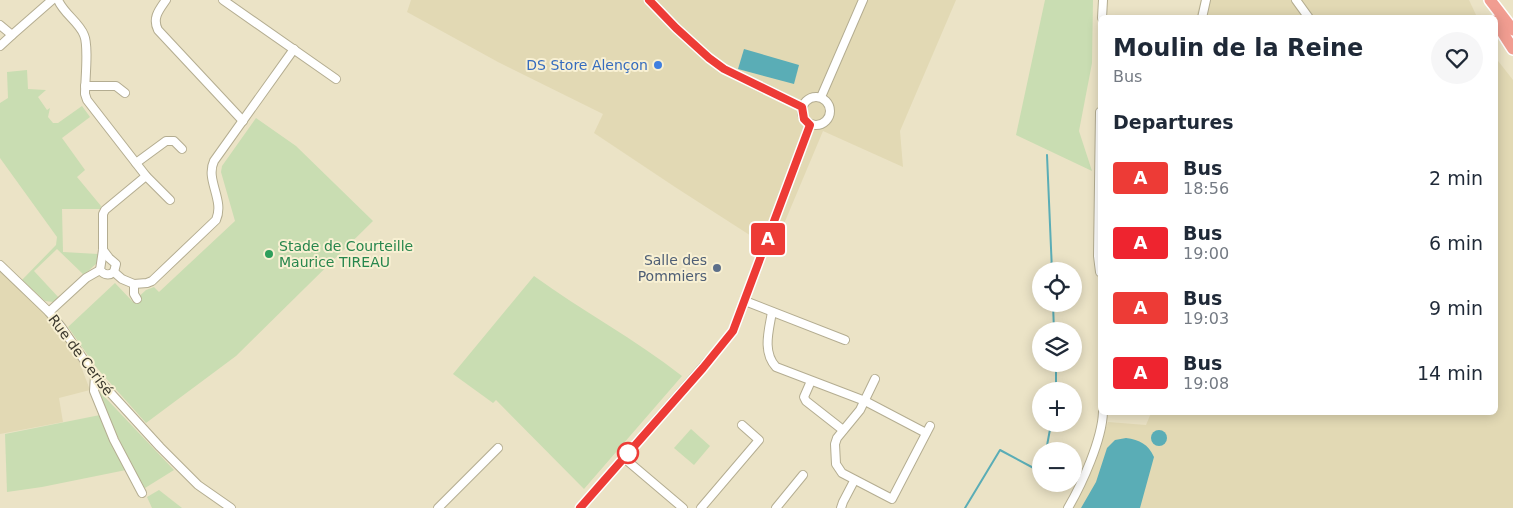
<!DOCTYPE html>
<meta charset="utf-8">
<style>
:root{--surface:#fff;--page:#f6f6f7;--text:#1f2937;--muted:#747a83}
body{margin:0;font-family:"DejaVu Sans",sans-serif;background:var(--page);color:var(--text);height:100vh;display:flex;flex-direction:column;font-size:19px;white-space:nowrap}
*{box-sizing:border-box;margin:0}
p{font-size:16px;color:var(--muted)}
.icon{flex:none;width:28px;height:28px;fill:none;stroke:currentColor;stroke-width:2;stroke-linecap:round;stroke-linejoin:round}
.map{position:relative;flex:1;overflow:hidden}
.panel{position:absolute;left:1098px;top:15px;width:400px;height:400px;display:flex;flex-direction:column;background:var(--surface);border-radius:8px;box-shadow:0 2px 12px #0003}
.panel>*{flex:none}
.badge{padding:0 10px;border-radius:4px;font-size:18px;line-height:32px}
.buttons{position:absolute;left:1032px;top:262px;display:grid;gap:10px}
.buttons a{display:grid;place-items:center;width:50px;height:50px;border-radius:50%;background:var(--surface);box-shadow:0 2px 12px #0003;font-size:25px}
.map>.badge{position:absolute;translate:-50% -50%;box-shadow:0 0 0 2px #fff}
h2{padding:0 15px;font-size:19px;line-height:45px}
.round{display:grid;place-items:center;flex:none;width:52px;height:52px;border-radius:26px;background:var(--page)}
.headline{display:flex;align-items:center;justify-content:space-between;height:85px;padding:0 15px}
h1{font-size:24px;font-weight:800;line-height:38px}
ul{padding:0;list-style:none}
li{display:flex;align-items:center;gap:15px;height:65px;padding:0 15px}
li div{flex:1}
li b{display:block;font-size:19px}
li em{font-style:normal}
li .badge{min-width:55px;font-weight:700;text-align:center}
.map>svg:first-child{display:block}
</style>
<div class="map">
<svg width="1513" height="508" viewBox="0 0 1513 508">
<rect width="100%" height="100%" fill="#ebe3c6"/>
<g fill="#e2d9b4">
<polygon points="411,0 956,0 900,131 903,167 823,131 773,250 675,187 594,133 603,114 498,62 407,12"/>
<polygon points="1201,0 1469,0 1477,17 1196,18"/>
<polygon points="1495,57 1513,80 1513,508 1073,508 1085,485 1108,422 1146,425 1151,413 1495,412"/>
<polygon points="0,271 37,305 59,329 79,361 90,390 59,398 63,422 0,434"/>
</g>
<g fill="#c9ddb2">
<polygon points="1045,0 1093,0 1092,63 1079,131 1092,171 1016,135"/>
<polygon points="27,70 28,89 46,90 38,97 47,110 50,108 48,117 53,123 58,123 82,106 90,117 62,138 85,170 77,177 101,206 100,209 62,209 63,252 98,254 98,262 84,275 57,249 34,271 59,298 53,302 45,301 22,280 56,245 57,237 0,158 0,103 8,98 7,72"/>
<polygon points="256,118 296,146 373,221 236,356 146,423 96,367 68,327 115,283 133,302 146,290 154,287 159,292 235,221 221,172 222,166"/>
<path d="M534,276C582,311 635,339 682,376L584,489L496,400L493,403L453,374Z"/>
<polygon points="100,392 174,470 145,488 138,479 97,393"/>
<polygon points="100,415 126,470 42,487 7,492 5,434"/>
<polygon points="691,429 710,446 694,465 674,448"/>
<polygon points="159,490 182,508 152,508 147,497"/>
</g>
<g fill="#5aadb6">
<polygon points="744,49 799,65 794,84 738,69"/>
<circle cx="1159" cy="438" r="8"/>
<path d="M1126,438C1140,440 1148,444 1154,457L1140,508H1081L1096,482L1107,448L1115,440Z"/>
</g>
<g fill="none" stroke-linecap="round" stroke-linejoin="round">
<g stroke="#5aadb6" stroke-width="2">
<polyline points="1047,155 1052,271"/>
<polyline points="1053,304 1054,331"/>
<polyline points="1056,364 1056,391"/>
<polyline points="1046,451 1051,424"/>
<polyline points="965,508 1000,450 1041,472"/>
</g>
<g stroke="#b4ad91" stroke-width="10">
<g id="minor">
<path d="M58,0C64,14 79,22 84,35C89,46 85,80 85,94L87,100L146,176L170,200"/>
<path d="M166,0C159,10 152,18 158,30L243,121"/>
<polyline points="223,0 336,79"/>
<polyline points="649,0 676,28 709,58 724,69 802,107"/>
<polyline points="1296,0 1309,18"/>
<polyline points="1102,18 1103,0"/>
<polyline points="1202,18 1206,0"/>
<polyline points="0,25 12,35 52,0"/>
<polyline points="0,46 12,35"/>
<polyline points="85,86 116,86 125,93"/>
<circle cx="816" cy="111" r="14"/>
<polyline points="821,97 863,0"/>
<polyline points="1100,112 1098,256 1100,272"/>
<polyline points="136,163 166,141 174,141 182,149"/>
<polyline points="103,250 109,258 116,264 114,272"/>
<polyline points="0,265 49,312 62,328 95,376 160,447 198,485 231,508"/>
<path d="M114,272C109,276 104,275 100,270L103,250V214L105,210L146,176"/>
<polyline points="114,272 122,279 134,284 134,294 137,299"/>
<path d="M134,284L147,283L152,281L216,220C225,200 205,180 214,161L294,49"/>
<polyline points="745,301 845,340"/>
<polyline points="49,312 86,278 100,270"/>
<path d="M772,312C769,330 762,352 776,367L865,401L926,433"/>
<polyline points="95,376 94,391 114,440 142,493"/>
<polyline points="875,379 860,410 837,438 835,444 836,464 842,473 892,499 930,426"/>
<polyline points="811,381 804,397 806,401 843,430"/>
<polyline points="624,458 683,508"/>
<polyline points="438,508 498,448"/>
<polyline points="580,508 715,353 733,331 810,125"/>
<polyline points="701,508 759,440 742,425"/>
<polyline points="776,508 803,475"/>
<polyline points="841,508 843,502 854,481"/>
<path d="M1068,508C1082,484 1102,440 1103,412"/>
</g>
</g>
<g stroke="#fff" stroke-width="14">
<g id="highway">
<polyline points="1490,0 1513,30"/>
<polyline points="1495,21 1513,49"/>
</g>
</g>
<use href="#minor" stroke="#fff" stroke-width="8"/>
<use href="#highway" stroke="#f19d91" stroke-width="11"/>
</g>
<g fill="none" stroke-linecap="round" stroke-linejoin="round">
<g stroke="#fff" stroke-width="11">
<polyline id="line" points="580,508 703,368 733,331 810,125 804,119 802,107 724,69 709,58 676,28 649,0"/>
</g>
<use href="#line" stroke="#ed3b36" stroke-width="8"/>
</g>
<circle fill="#3f7fe0" stroke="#f8f0d3" stroke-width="2" cx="658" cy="65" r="5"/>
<circle fill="#2e9e5b" stroke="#f8f0d3" stroke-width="2" cx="269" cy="254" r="5"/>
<circle fill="#5c6f8a" stroke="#f8f0d3" stroke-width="2" cx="717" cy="268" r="5"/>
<circle fill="#fff" stroke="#ed3b36" stroke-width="2.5" cx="628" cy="453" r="10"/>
<g text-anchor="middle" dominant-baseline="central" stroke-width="4" stroke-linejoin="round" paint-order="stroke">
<g font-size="14" fill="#366cbe" stroke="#f8f0d3" text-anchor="end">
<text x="648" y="65">DS Store Alençon</text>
</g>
<g font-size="14" fill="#27864d" stroke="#f8f0d3" text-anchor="start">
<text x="279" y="246">Stade de Courteille<tspan x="279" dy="16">Maurice TIREAU</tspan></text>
</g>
<g font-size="14" fill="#4e5e75" stroke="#f8f0d3" text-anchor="end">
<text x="707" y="260">Salle des<tspan x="707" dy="16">Pommiers</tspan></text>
</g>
<g font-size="14" fill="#3c392e" stroke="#f8f0d3">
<text transform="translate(81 355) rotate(53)">Rue de Cerisé</text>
</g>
</g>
</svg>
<div class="buttons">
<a><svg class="icon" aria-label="locate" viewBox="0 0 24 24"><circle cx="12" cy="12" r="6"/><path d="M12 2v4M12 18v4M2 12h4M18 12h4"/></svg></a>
<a><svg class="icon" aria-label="layers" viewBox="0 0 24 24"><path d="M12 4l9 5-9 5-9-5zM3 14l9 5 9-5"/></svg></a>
<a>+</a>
<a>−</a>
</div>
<b class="badge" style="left:768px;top:239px;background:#ed3b36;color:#fff">A</b>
<section class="panel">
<div class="headline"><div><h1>Moulin de la Reine</h1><p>Bus</p></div><a class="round"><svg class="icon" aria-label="heart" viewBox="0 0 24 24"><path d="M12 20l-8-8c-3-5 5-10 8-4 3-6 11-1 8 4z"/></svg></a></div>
<h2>Departures</h2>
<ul>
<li><span class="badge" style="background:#ed3b36;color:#fff">A</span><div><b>Bus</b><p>18:56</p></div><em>2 min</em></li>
<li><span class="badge" style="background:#ee242f;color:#fff">A</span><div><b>Bus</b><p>19:00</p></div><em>6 min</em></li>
<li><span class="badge" style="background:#ed3b36;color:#fff">A</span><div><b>Bus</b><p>19:03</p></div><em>9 min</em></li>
<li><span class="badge" style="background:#ee242f;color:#fff">A</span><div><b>Bus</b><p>19:08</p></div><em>14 min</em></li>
</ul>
</section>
</div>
